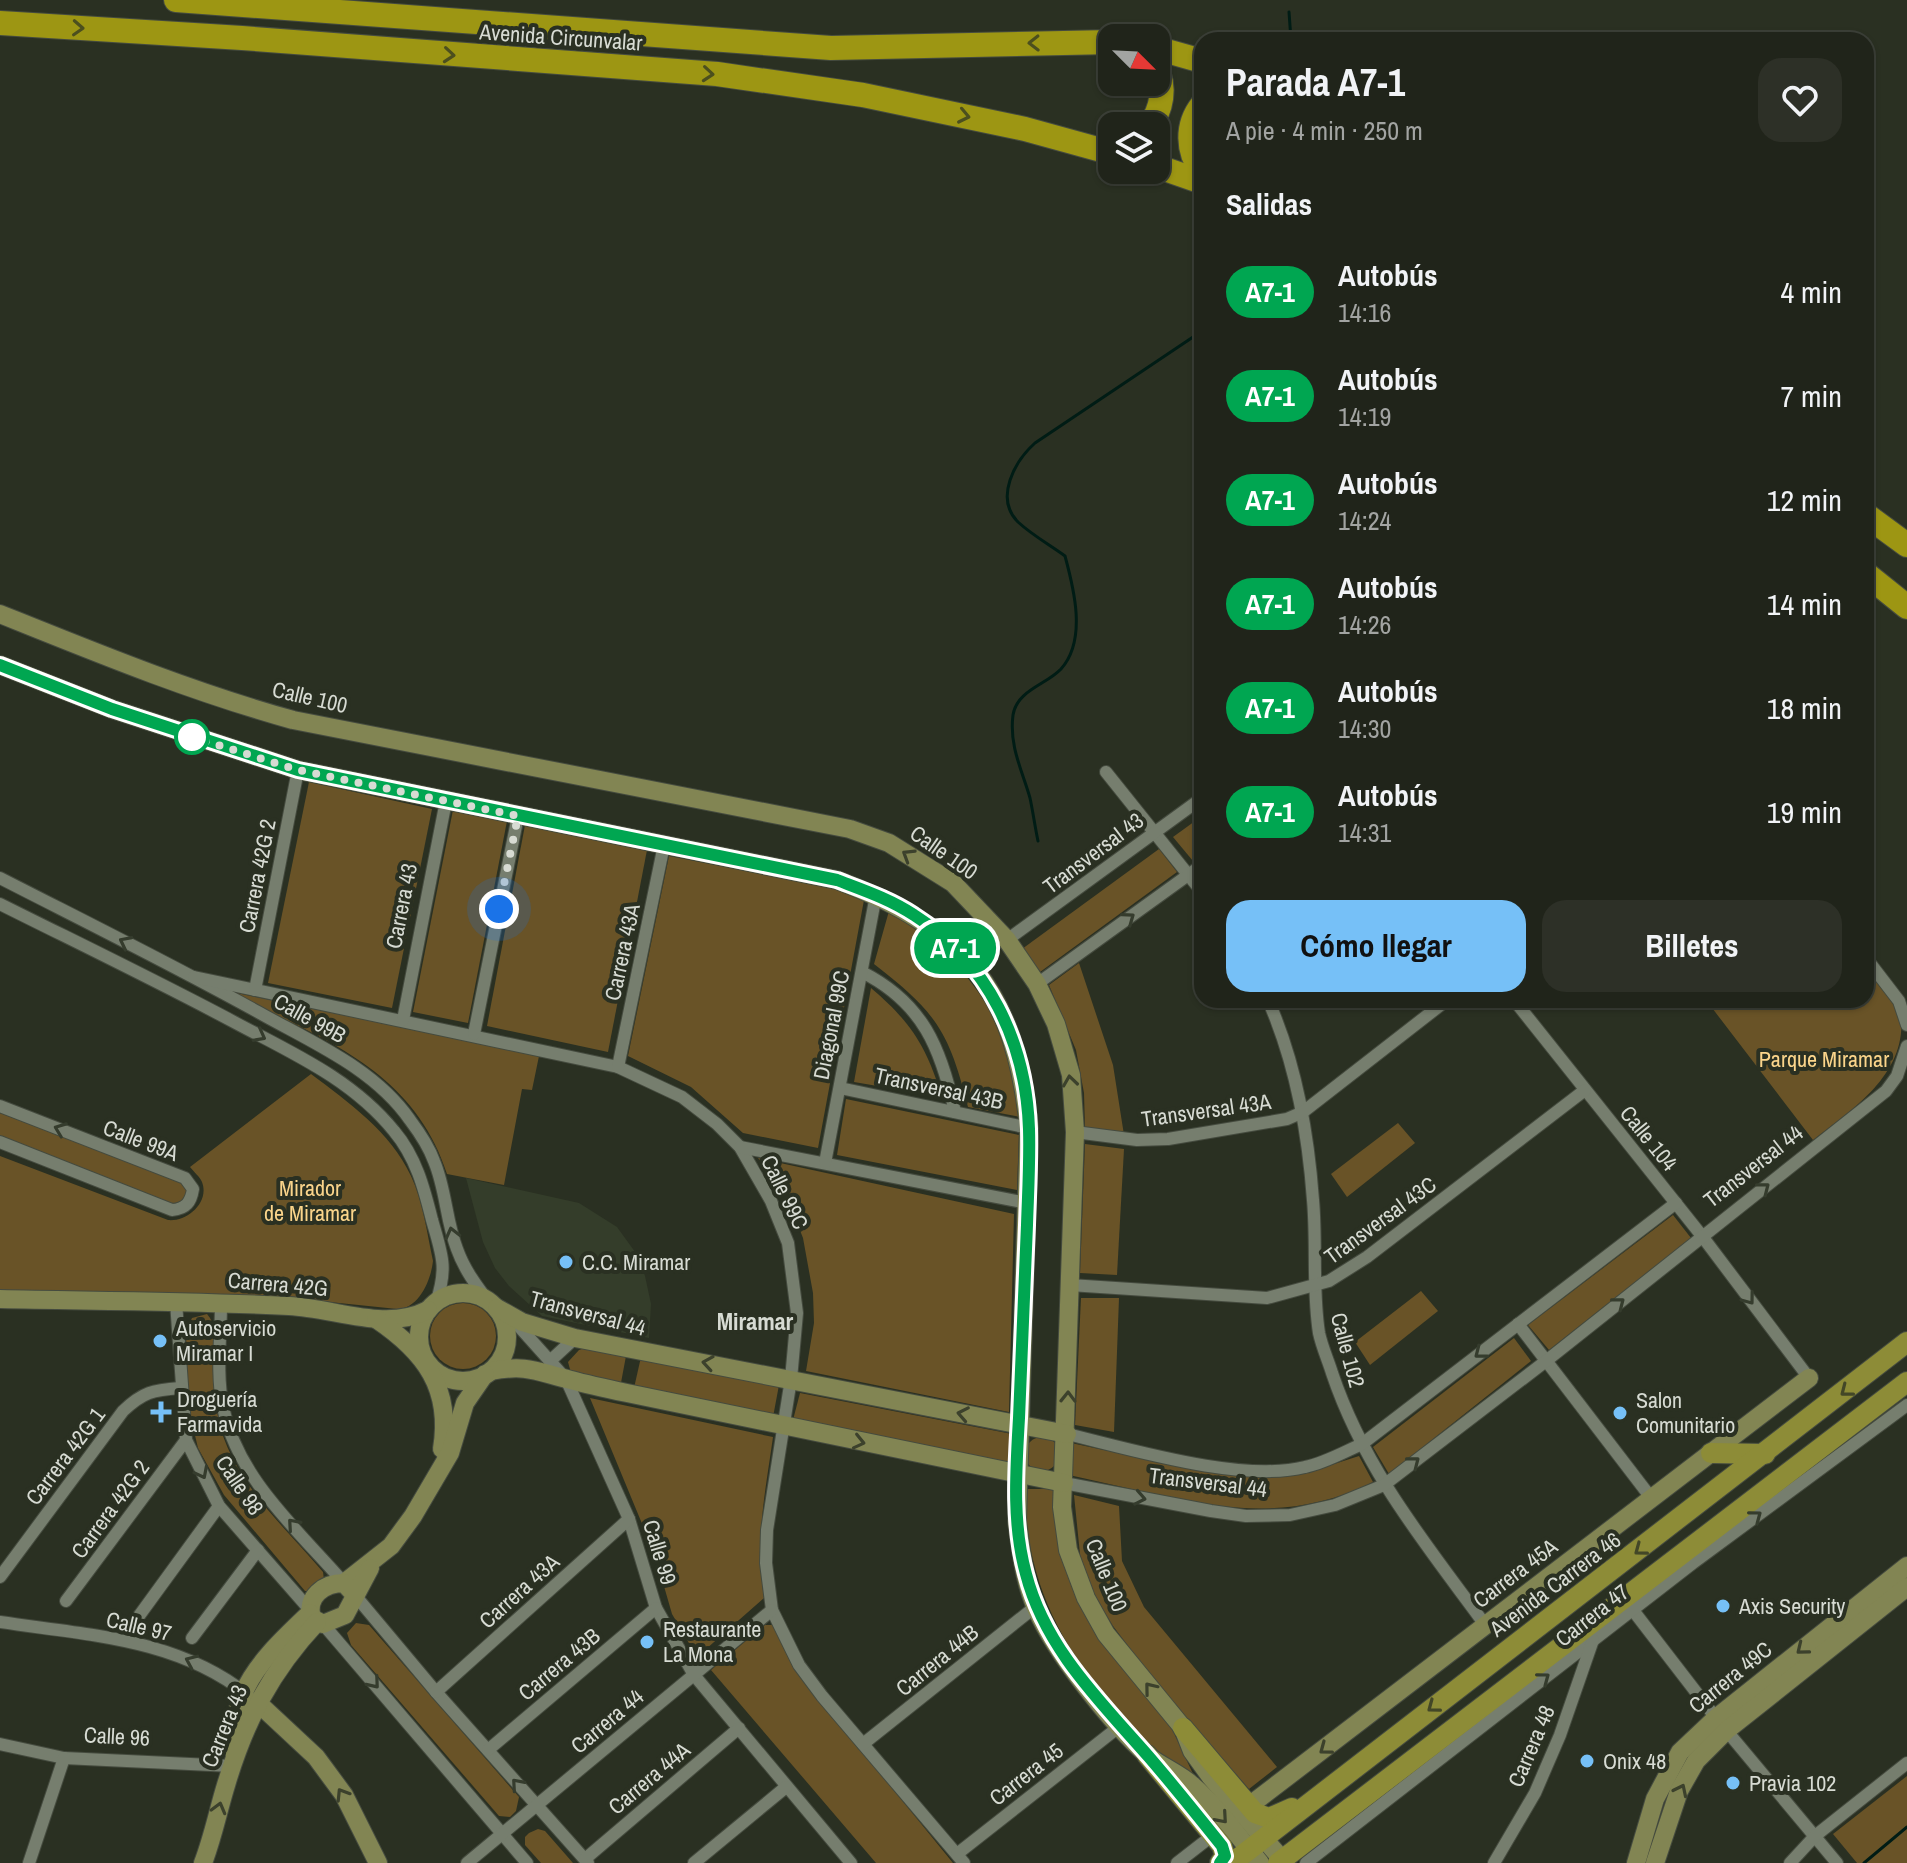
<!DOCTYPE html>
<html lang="es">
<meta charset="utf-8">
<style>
:root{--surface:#20241a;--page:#2d3027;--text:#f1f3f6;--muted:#a2a4a2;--line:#3d4139;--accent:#76c0f7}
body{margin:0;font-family:"Archivo Narrow",sans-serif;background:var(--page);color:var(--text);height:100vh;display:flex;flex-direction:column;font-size:30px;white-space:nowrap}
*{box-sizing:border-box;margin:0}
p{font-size:26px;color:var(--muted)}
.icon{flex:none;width:44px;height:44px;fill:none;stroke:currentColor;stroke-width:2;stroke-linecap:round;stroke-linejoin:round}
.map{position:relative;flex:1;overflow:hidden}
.sheet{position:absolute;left:1194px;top:32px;width:680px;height:976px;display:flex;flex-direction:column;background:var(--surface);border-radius:24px;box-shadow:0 2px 6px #0004,0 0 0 2px var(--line)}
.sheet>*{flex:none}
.badge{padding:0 16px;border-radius:26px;font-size:28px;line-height:52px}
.needle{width:52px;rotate:114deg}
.controls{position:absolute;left:1098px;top:24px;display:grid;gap:16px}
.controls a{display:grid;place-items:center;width:72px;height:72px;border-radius:16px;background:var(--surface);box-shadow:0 2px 6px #0004,0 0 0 2px var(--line);font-size:40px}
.you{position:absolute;width:40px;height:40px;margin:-20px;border:6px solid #fff;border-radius:50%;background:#1a73e8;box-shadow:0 0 0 12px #1a73e833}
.map>.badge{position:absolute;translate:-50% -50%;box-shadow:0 0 0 4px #fff}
h2{padding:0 32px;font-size:30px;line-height:72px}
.round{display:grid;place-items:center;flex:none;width:84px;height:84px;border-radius:24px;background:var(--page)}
.head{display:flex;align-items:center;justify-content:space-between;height:136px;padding:0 32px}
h1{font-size:38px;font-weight:700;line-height:60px}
.primary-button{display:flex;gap:16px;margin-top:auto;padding:16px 32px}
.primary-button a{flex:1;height:92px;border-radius:24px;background:var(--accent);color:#111;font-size:32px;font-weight:700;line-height:92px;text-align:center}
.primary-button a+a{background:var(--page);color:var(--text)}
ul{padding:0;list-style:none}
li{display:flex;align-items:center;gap:24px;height:104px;padding:0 32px}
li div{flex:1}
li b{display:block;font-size:30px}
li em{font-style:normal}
li .badge{min-width:88px;font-weight:700;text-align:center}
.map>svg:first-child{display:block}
</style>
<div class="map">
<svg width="1907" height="1863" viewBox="0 0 1907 1863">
<rect width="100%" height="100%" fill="#2a3022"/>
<polygon fill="#343d2a" points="466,1178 579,1203 617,1227 638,1256 645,1276 651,1304 649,1338 542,1316 509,1286 495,1268 483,1242"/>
<g fill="#695327">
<polygon points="309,782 432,809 392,1008 268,983"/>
<polygon points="453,810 507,821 468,1023 413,1012"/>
<polygon points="1202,816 1202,855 1193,861 1173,837"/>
<polygon points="525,825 647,850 608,1052 487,1026"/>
<polygon points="1159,849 1177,872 1040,972 1022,949"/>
<polygon points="669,856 836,888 864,900 818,1148 743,1133 691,1087 628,1056"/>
<path d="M889,911C942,946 987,986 1007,1050C1014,1071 1016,1095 1020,1117L968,1107C949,1031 936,1012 874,964Z"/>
<polygon points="1079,963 1113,1065 1124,1135 1085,1129 1084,1093 1076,1050 1049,985"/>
<path d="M1866,965C1878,980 1895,997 1901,1016C1907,1075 1851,1110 1813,1140L1706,1000H1866Z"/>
<path d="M871,988C912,1023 926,1046 942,1097L854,1082Z"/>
<path d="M223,990L539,1056L532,1090L522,1089L504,1185L447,1174C413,1067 315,1035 223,990Z"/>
<path d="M311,1074C348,1102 391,1132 411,1176C423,1201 427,1233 433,1261C431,1280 419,1309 397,1309L291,1298L0,1294V1156L168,1220C186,1222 210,1203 202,1182C200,1177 193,1171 190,1167Z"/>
<polygon points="846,1099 1019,1135 1017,1190 837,1155"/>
<polygon points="0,1113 183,1183 188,1190 181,1204 172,1205 0,1136"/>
<polygon points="1398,1123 1415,1143 1347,1197 1331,1174"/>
<polygon points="1085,1144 1124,1149 1117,1275 1080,1273"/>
<polygon points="758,1158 1014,1214 1009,1412 806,1371 814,1323 813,1293 803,1238 786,1195"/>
<polygon points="1673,1215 1691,1238 1549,1350 1528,1325"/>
<polygon points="1421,1291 1438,1311 1370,1365 1355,1342"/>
<polygon points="1081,1298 1119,1298 1114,1432 1075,1425"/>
<circle cx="463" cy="1336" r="33"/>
<path d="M207,1314C225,1333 212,1389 218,1416C229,1478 284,1526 323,1572L324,1580L312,1592L305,1591L224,1495L198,1448L188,1406L186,1331L192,1318Z"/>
<polygon points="1514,1338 1531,1361 1389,1474 1373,1447"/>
<polygon points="587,1347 626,1356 620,1388 571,1373 568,1362 579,1350"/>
<polygon points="641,1357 779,1385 773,1417 634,1388"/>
<polygon points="800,1393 1012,1434 1011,1465 793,1420"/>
<path d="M590,1398L773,1437C765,1494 755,1540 764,1598L697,1657L672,1614L655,1555Z"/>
<circle cx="1042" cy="1454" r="17"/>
<path d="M1071,1443L1142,1458L1277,1477L1306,1473L1359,1456L1373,1482C1270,1534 1175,1497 1069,1475Z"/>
<path d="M1024,1489H1053L1064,1551L1094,1628L1172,1729L1194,1776C1177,1764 1159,1753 1143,1740C1129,1728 1118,1712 1106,1698C1054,1635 1026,1572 1024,1489Z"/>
<polygon points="1074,1495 1119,1506 1122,1561 1144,1607 1277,1767 1249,1789 1162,1691 1113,1626 1094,1595 1081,1564"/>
<polygon points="356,1623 369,1625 519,1797 516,1811 510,1817 499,1816 351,1645 347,1633"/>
<polygon points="765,1625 773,1625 795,1669 953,1863 876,1863 711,1670"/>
<polygon points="1907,1776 1907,1863 1857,1863 1833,1834"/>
<polygon points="538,1829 545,1831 573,1863 541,1863 525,1845 525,1837 529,1833"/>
</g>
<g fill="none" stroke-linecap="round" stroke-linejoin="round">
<g stroke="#001c15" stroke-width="3">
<polyline points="1289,12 1291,40"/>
<path d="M1038,841C1035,827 1033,812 1030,798C1022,770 1009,746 1013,715C1017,690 1046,685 1061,669C1087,640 1074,589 1065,556C1050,545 1032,535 1018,522C994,498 1015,461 1035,443L1202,331"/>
<polyline points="1864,1863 1907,1827"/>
</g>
<g stroke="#454b3f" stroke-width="14">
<g id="street">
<polyline points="1106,772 1202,892"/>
<path d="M0,878C86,922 173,965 258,1012C311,1042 374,1068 410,1120C419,1132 429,1147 434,1161C446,1189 446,1221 457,1249C464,1269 476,1285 488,1301"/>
<path d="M0,904C78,943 157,981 234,1022C292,1053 352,1079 394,1131C416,1157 424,1188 432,1220C442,1255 448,1267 436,1303"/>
<polyline points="1007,940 1202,798"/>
<polyline points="1866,958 1899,1001 1907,1025"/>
<path d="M862,972C923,1003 941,1048 955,1112"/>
<polyline points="194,977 618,1067 682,1097 717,1124 740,1147 771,1201 788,1243 797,1313 791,1379 767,1530 766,1563 772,1610 799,1665 822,1696 964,1863"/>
<polyline points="1037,984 1202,865"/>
<polyline points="255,990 298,770"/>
<path d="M1268,1000C1296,1063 1308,1131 1313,1200C1317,1245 1312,1288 1319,1333C1322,1347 1328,1360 1332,1373C1365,1471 1426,1544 1486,1626"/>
<polyline points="1514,1000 1702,1236 1809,1378"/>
<polyline points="403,1020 446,801"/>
<polyline points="474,1034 518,816"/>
<polyline points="618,1067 664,845"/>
<polyline points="840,1088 1029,1128"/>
<path d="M0,1106L185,1178L193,1189C191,1202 186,1209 172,1210L0,1142"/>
<polyline points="1075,1132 1137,1140 1168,1139 1287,1119 1303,1112 1447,1000"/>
<polyline points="740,1147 1027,1203"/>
<polyline points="825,1163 876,895"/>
<polyline points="1070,1285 1267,1298 1329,1281 1367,1257 1585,1090"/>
<polyline points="176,1302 186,1440 219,1506 310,1610"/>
<path d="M221,1303C221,1337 216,1374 223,1407C237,1478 298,1530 344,1583"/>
<polyline points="515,1322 566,1379 629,1519 656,1608 694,1675 851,1863"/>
<polyline points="1518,1324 1652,1499"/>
<polyline points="550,1361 575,1338"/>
<path d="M1067,1434C1130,1449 1242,1483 1305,1467C1325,1463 1344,1452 1362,1444L1676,1203"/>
<polyline points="1064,1483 1211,1511 1246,1516 1290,1515 1335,1505 1384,1485 1546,1361 1886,1091 1897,1076 1907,1046"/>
<path d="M0,1577L123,1411C143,1392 153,1390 180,1388"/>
<polyline points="354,1594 436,1692 588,1863"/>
<polyline points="66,1601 186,1440"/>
<polyline points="1632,1609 1716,1718 1837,1863"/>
<polyline points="136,1620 219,1506"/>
<path d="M0,1622C86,1635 177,1638 248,1695"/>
<polyline points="323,1624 527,1863"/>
<polyline points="192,1638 258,1550"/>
<polyline points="436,1692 629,1519"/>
<polyline points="0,1744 64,1758 232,1766"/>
<polyline points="863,1744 1035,1607"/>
<polyline points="488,1750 656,1608"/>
<polyline points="957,1854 1120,1726"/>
<polyline points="585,1859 739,1728"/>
<polyline points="29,1863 64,1758"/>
<polyline points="467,1863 772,1610"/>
<polyline points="694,1863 786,1787"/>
<polyline points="1177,1863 1213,1835"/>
<polyline points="1306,1863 1693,1563 1907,1405"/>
<polyline points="1494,1863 1535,1793 1560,1735 1593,1640"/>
<polyline points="1790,1863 1815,1836 1907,1763"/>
</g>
</g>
<g stroke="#454b3f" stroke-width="20">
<g id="secondary">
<path d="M0,614C97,653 192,692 293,720L850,829L889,843L953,883L1007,940L1037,984L1056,1024L1071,1075L1075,1132L1062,1507L1068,1550L1086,1598L1106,1634L1183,1728L1192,1751L1210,1776L1285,1863"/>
<path d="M0,665L112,709L298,770L837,880C966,929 1015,991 1029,1128L1017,1521C1021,1550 1024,1582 1037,1610C1055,1652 1112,1724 1147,1755C1160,1766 1179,1773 1192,1785C1217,1807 1239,1837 1260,1863"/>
<circle cx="463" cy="1337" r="44"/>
<path d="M0,1299C96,1301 193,1301 289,1306C335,1308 385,1332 428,1310"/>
<polyline points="497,1308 522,1322 575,1338 1067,1434"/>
<path d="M376,1319C425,1352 452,1388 442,1449"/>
<path d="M491,1371C528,1364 537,1372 571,1380C589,1385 608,1389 627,1393L1064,1483"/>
<polyline points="344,1583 391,1546 413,1516 450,1453 465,1403 485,1374"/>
<path d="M354,1594L344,1583C324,1583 305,1597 312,1618L323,1624L345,1615L370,1568"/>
<polyline points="257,1702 316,1757 344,1795 378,1863"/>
<path d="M228,1747C234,1729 236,1709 244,1692C257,1662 287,1635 310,1613"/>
<polyline points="1249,1806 1809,1378"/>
<path d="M203,1863C213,1837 218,1811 226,1785C245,1721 271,1671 317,1622"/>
<polyline points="1636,1863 1655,1799 1680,1752 1716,1718 1907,1566"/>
<polyline points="1655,1863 1679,1791 1696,1761 1727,1730 1907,1587"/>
</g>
</g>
<g stroke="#454b3f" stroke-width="22">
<g id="primary">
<polyline points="1711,1453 1765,1454"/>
<polyline points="1183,1728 1255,1813 1269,1818 1292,1808"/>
<polyline points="1147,1755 1222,1846 1225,1856 1220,1863"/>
<polyline points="1232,1863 1907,1342"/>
<polyline points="1278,1863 1907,1382"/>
</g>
</g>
<g stroke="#454b3f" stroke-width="26">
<g id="highway">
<polyline points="176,0 831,48 1112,42"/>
<polyline points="0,23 242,38 717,74 863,95 1025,129 1112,153"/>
<polyline points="1156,48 1202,61"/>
<path d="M1202,105C1186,125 1187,151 1202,172"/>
<path d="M1149,126C1162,110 1166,87 1156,68"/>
<polyline points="1156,166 1202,182"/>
<polyline points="1866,515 1907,545"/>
<polyline points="1866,574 1907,607"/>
</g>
</g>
<use href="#street" stroke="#767e6e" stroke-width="12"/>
<use href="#secondary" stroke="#828553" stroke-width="18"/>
<use href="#primary" stroke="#8d8c37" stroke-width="20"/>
<use href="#highway" stroke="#9d9613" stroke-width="24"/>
</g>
<defs><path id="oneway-chevron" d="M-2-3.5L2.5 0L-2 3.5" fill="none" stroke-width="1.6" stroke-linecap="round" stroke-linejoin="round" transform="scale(2)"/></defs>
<g stroke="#4c4f1e">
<use href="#oneway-chevron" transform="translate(78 28) rotate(3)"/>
<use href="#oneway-chevron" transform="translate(1034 43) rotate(179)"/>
<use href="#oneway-chevron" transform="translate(449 55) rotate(5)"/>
<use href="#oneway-chevron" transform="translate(708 74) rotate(5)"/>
<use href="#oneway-chevron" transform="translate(964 116) rotate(12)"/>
</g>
<g stroke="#3c412c">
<use href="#oneway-chevron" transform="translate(908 855) rotate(-148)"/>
<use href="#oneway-chevron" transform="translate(1070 1081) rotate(-98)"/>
<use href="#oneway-chevron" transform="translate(708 1363) rotate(-171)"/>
<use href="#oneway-chevron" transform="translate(1068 1397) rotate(-89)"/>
<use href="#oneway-chevron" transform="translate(963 1414) rotate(-169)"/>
<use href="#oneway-chevron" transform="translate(859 1442) rotate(13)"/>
<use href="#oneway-chevron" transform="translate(1802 1649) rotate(141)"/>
<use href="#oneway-chevron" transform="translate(1150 1688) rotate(-129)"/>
<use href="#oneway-chevron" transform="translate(1325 1749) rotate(143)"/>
<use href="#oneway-chevron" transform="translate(1681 1790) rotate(-64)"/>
<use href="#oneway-chevron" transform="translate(342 1794) rotate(-122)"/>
<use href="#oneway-chevron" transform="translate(219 1808) rotate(-75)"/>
<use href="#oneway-chevron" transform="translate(1222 1818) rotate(49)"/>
</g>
<g stroke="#353c2d">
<use href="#oneway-chevron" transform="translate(1129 918) rotate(-36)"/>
<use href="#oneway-chevron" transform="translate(125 942) rotate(-153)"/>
<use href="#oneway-chevron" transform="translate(260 1036) rotate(28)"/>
<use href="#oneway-chevron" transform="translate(60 1129) rotate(-159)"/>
<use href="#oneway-chevron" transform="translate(1764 1188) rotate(-38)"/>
<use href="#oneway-chevron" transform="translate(452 1233) rotate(-104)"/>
<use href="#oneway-chevron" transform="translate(1749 1299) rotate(53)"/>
<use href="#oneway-chevron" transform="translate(1619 1303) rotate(-38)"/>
<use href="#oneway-chevron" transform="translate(1480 1353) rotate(142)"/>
<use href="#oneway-chevron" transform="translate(1414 1462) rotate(-38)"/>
<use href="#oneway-chevron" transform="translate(202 1473) rotate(63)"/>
<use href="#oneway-chevron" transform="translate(1140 1498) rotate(11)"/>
<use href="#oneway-chevron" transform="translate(1756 1516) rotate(-37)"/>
<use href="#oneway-chevron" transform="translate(293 1524) rotate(-131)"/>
<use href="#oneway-chevron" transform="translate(191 1661) rotate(-156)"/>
<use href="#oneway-chevron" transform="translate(1544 1678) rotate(-37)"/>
<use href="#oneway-chevron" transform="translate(374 1683) rotate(50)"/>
<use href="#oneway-chevron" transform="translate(517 1784) rotate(-131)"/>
</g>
<g stroke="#434727">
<use href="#oneway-chevron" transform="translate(1846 1391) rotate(142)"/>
<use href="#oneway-chevron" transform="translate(1640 1550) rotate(143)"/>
<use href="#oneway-chevron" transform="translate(1433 1707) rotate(143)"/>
</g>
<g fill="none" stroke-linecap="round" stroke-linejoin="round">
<g stroke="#fff" stroke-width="18">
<path id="line" d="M0,665L112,709L298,770L837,880C863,890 890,899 914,915C988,962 1026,1042 1029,1129C1030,1161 1028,1193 1027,1225C1024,1289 1022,1354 1019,1418C1016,1470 1012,1524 1026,1574C1045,1648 1100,1701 1149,1757C1174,1786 1198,1816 1222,1846L1225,1856L1220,1863"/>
</g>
<use href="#line" stroke="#00a651" stroke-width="12"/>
<polyline stroke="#d7dbd3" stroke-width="8" stroke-dasharray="0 14.4" points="192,737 298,770 518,816 499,909"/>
</g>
<circle fill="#fff" stroke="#00a651" stroke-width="4" cx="192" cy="737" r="16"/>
<g fill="#76c0f7" stroke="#2a3022" stroke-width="3">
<circle cx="566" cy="1262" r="8"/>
<circle cx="160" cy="1341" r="8"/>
<path d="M157 1400h8v8h8v8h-8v8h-8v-8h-8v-8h8z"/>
<circle cx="1620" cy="1413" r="8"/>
<circle cx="1723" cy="1606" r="8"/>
<circle cx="647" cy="1642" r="8"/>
<circle cx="1587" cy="1761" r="8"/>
<circle cx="1733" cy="1783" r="8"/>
</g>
<g text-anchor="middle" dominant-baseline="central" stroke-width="8" stroke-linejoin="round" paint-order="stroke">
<g font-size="22" fill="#d7dbd3" stroke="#2a3022">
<text transform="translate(561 37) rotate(4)">Avenida Circunvalar</text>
<text transform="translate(310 697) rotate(13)">Calle 100</text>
<text transform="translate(944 852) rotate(35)">Calle 100</text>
<text transform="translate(1093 853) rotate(-37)">Transversal 43</text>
<text transform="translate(257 876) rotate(-79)">Carrera 42G 2</text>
<text transform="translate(401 906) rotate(-79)">Carrera 43</text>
<text transform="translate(622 952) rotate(-78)">Carrera 43A</text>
<text transform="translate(310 1018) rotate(29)">Calle 99B</text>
<text transform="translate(831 1025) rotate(-79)">Diagonal 99C</text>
<text transform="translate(939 1088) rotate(12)">Transversal 43B</text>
<text transform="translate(1206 1110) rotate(-8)">Transversal 43A</text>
<text transform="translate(1649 1138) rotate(51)">Calle 104</text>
<text transform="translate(141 1140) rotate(21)">Calle 99A</text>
<text transform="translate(1753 1166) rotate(-38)">Transversal 44</text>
<text transform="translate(785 1192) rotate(64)">Calle 99C</text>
<text transform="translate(1380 1220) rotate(-36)">Transversal 43C</text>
<text transform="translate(278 1284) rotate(5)">Carrera 42G</text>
<text transform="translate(588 1313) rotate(15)">Transversal 44</text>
<text transform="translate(1348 1350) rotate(75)">Calle 102</text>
<text transform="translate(65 1456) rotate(-53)">Carrera 42G 1</text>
<text transform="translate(1208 1482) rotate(7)">Transversal 44</text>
<text transform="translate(240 1485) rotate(56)">Calle 98</text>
<text transform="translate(110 1509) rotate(-54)">Carrera 42G 2</text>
<text transform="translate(660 1552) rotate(73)">Calle 99</text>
<text transform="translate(1515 1573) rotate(-37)">Carrera 45A</text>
<text transform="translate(1107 1575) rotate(68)">Calle 100</text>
<text transform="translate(1555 1584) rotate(-37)">Avenida Carrera 46</text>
<text transform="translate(519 1591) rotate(-42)">Carrera 43A</text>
<text transform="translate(1592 1615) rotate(-38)">Carrera 47</text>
<text transform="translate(139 1626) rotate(13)">Calle 97</text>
<text transform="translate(937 1660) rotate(-39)">Carrera 44B</text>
<text transform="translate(559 1664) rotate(-40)">Carrera 43B</text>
<text transform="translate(1730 1677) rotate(-39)">Carrera 49C</text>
<text transform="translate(607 1721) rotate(-40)">Carrera 44</text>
<text transform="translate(224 1726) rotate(-68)">Carrera 43</text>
<text transform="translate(117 1736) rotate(3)">Calle 96</text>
<text transform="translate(1531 1746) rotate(-67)">Carrera 48</text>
<text transform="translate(1026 1774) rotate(-38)">Carrera 45</text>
<text transform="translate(649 1778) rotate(-40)">Carrera 44A</text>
</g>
<g font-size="22" fill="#fbd58b" stroke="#2a3022">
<text x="1824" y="1059">Parque Miramar</text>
<text x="310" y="1188">Mirador<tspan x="310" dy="25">de Miramar</tspan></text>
</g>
<g font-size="22" fill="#d7dbd3" stroke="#2a3022" text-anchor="start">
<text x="582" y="1262">C.C. Miramar</text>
<text x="176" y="1328">Autoservicio<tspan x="176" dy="25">Miramar I</tspan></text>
<text x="177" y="1399">Droguería<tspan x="177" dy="25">Farmavida</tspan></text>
<text x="1636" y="1400">Salon<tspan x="1636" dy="25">Comunitario</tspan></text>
<text x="1739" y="1606">Axis Security</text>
<text x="663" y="1629">Restaurante<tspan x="663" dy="25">La Mona</tspan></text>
<text x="1603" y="1761">Onix 48</text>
<text x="1749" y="1783">Pravia 102</text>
</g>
<g font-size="24" font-weight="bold" fill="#d7dbd3" stroke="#2a3022">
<text x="755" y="1321">Miramar</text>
</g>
</g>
</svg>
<div class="controls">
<a><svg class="needle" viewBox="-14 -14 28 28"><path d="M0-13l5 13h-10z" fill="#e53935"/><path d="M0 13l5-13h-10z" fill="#a2a4a2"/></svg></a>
<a><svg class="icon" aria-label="layers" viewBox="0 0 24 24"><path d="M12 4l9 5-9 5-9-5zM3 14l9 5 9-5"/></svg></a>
</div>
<div class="you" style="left:499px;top:909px"></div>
<b class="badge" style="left:955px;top:948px;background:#00a651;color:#fff">A7-1</b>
<section class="sheet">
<div class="head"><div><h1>Parada A7-1</h1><p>A pie · 4 min · 250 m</p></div><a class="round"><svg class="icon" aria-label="heart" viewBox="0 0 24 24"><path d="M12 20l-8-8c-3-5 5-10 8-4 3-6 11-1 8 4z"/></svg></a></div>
<h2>Salidas</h2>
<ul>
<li><span class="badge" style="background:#00a651;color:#fff">A7-1</span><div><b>Autobús</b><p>14:16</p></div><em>4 min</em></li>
<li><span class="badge" style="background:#00a651;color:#fff">A7-1</span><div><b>Autobús</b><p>14:19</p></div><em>7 min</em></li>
<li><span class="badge" style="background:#00a651;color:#fff">A7-1</span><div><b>Autobús</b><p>14:24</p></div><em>12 min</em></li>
<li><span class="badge" style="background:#00a651;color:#fff">A7-1</span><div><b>Autobús</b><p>14:26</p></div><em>14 min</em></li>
<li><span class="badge" style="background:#00a651;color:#fff">A7-1</span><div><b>Autobús</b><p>14:30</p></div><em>18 min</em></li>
<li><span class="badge" style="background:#00a651;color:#fff">A7-1</span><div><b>Autobús</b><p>14:31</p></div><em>19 min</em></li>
</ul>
<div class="primary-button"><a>Cómo llegar</a><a>Billetes</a></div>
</section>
</div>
